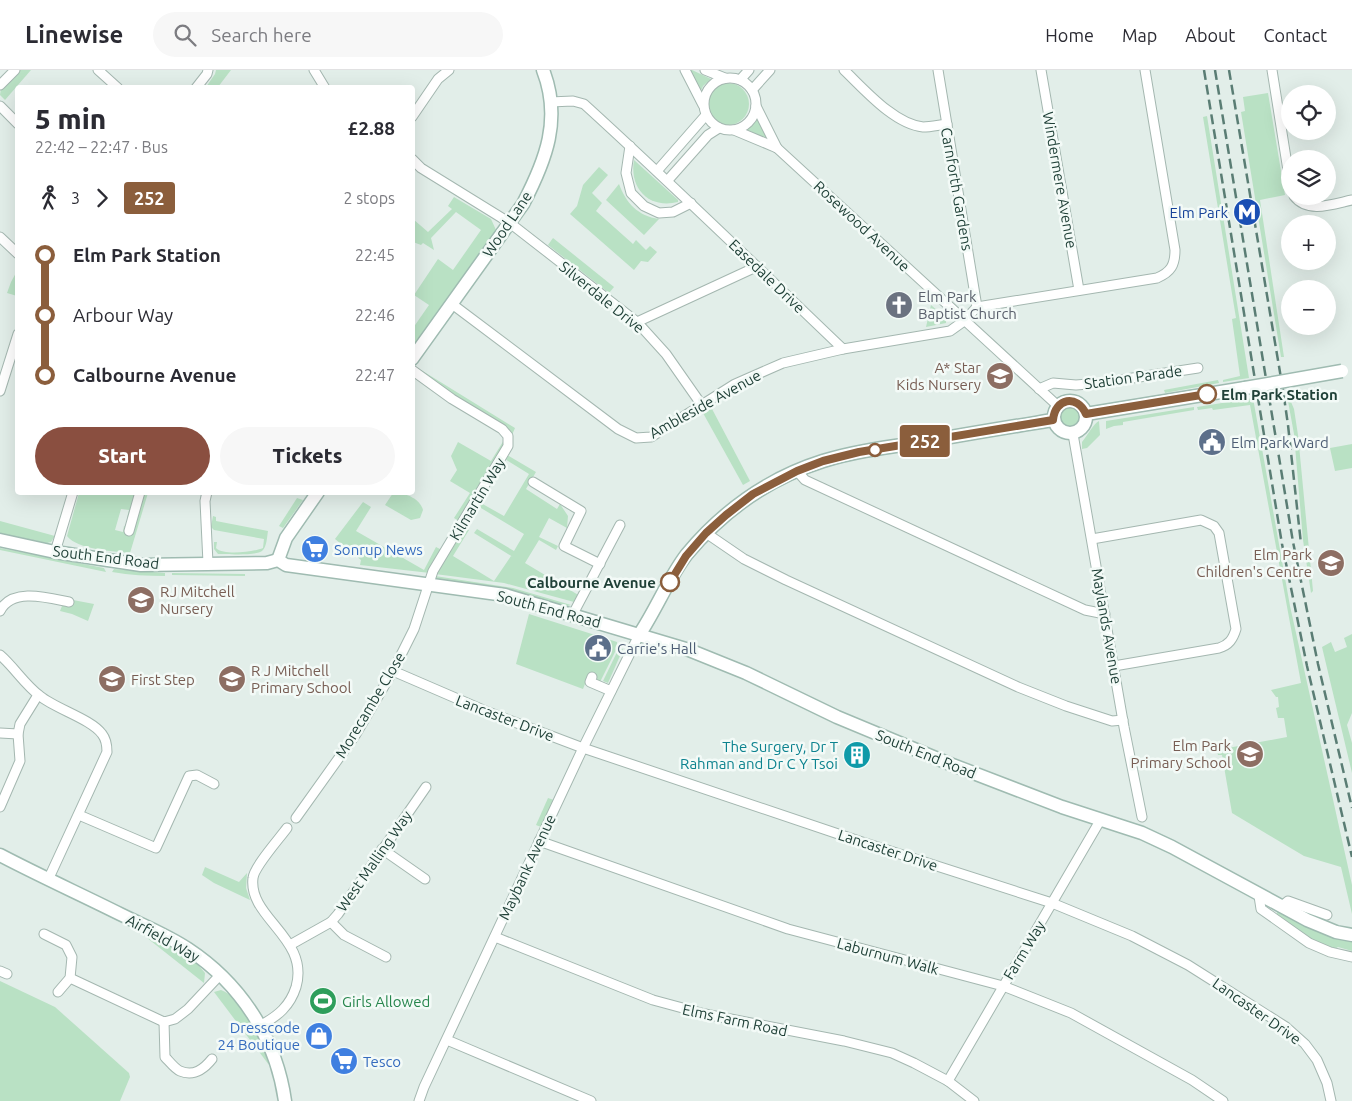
<!DOCTYPE html>
<meta charset="utf-8">
<style>
:root{--surface:#fff;--page:#f7f7f7;--text:#2b2b33;--muted:#7c7c81;--line:#e1e1e2;--accent:#8a4f40}
body{margin:0;font-family:Ubuntu,sans-serif;background:var(--page);color:var(--text);height:100vh;display:flex;flex-direction:column;font-size:19px;white-space:nowrap}
*{box-sizing:border-box;margin:0}
p{font-size:16px;color:var(--muted)}
.icon{flex:none;width:28px;height:28px;fill:none;stroke:currentColor;stroke-width:2;stroke-linecap:round;stroke-linejoin:round}
.map{position:relative;flex:1;overflow:hidden}
.side{position:absolute;left:15px;top:15px;width:400px;height:410px;display:flex;flex-direction:column;background:var(--surface);border-radius:5px;box-shadow:0 5px 20px #0002}
.side>*{flex:none}
.badge{padding:0 10px;border-radius:4px;font-size:18px;line-height:32px}
.fabs{position:absolute;left:1281px;top:15px;display:grid;gap:10px}
.fabs a{display:grid;place-items:center;width:55px;height:55px;border-radius:50%;background:var(--surface);box-shadow:0 5px 20px #0002;font-size:25px}
.map>.badge{position:absolute;translate:-50% -50%;box-shadow:0 0 0 2px #fff}
.legs{display:flex;align-items:center;gap:8px;height:55px;padding:0 20px;font-size:16px}
.legs p{margin-inline-start:auto}
.head{display:flex;align-items:center;justify-content:space-between;height:85px;padding:0 20px}
h1{font-size:28px;font-weight:800;line-height:38px}
.action{display:flex;gap:10px;margin-top:auto;padding:10px 20px}
.action a{flex:1;height:58px;border-radius:30px;background:var(--accent);color:#fff;font-size:20px;font-weight:800;line-height:58px;text-align:center}
.action a+a{background:var(--page);color:var(--text)}
ul{padding:0 20px;list-style:none}
li{display:flex;align-items:center;gap:18px;height:60px;font-size:19px}
li i{display:grid;place-items:center;width:8px;height:100%;margin:0 6px;background:currentColor}
li i::after{content:'';width:12px;height:12px;margin:-6px;border:4px solid;border-radius:50%;background:var(--surface)}
li p{margin-inline-start:auto}
li:first-child i{background:linear-gradient(#0000 50%,currentColor 0)}
li:last-child i{background:linear-gradient(currentColor 50%,#0000 0)}
header{display:flex;align-items:center;gap:30px;box-sizing:border-box;height:70px;padding:0 25px;background:var(--surface);border-bottom:1px solid var(--line)}
header strong{font-size:24px}
nav{display:flex;gap:28px;margin-inline-start:auto;font-size:18px}
.search{width:350px;height:45px;background:var(--page);display:flex;align-items:center;gap:12px;box-sizing:border-box;padding:0 18px;border-radius:28px;color:var(--muted);font-size:19px}
.map>svg:first-child{display:block}
</style>
<header>
<strong>Linewise</strong>
<div class="search"><svg class="icon" aria-label="search" viewBox="0 0 24 24"><circle cx="10" cy="10" r="6"/><path d="M15 15l6 6"/></svg>Search here</div>
<nav><a>Home</a><a>Map</a><a>About</a><a>Contact</a></nav>
</header>
<div class="map">
<svg width="1352" height="1031" viewBox="0 0 1352 1031">
<rect width="100%" height="100%" fill="#e2eee9"/>
<g fill="#b9e1c4">
<polygon points="20,0 31,0 5,30 0,25 1,18"/>
<polygon points="216,0 231,0 218,17 206,17 215,4"/>
<polygon points="688,0 692,0 711,9 703,16 700,23"/>
<circle cx="728" cy="34" r="21"/>
<polygon points="1268,23 1285,125 1260,130 1284,287 1281,287 1241,42 1245,41 1243,27"/>
<polygon points="1207,46 1249,308 1223,312 1223,310 1240,306 1232,249 1236,248 1203,47"/>
<polygon points="757,47 768,71 746,59 754,53"/>
<path d="M634,90L678,130V132C649,139 629,119 634,90Z"/>
<polygon points="599,97 608,105 592,123 602,133 596,141 633,174 636,170 646,180 650,176 657,182 648,192 641,191 634,200 570,144 577,136 583,115"/>
<path d="M619,114C626,133 638,146 659,149L644,165L606,130Z"/>
<polygon points="454,127 491,149 496,160 413,278 413,258 429,235 414,225 438,189 453,200 481,160 456,142 431,168 434,180 423,173 421,175 413,172 413,149 428,162 452,139 448,136"/>
<polygon points="553,168 614,217 609,223 548,175"/>
<polygon points="17,201 17,226 7,223 11,212"/>
<polygon points="931,235 946,248 946,253 926,257"/>
<polygon points="421,300 515,358 512,365 506,357 418,304"/>
<polygon points="1218,310 1219,313 1165,323 1164,320"/>
<polygon points="1286,320 1294,339 1298,365 1313,521 1311,523 1303,470 1294,364"/>
<polygon points="1253,328 1290,536 1352,815 1352,844 1341,797 1304,786 1232,743 1222,685 1218,685 1217,680 1287,667 1284,648 1278,648 1276,638 1279,637 1278,627 1276,627 1271,620 1301,613 1250,335 1213,340 1212,338 1198,340 1197,337"/>
<circle cx="1069" cy="347" r="11"/>
<polygon points="711,337 750,411 743,415 703,343"/>
<polygon points="1194,337 1194,340 1123,352 1123,355 1114,356 1106,359 1106,351"/>
<path d="M1099,351L1100,365L1087,378L1082,379V372C1087,366 1094,353 1099,351Z"/>
<polygon points="504,370 507,372 459,451 454,448 470,423 450,411 457,400 451,386 458,372 491,391"/>
<polygon points="1352,374 1352,398 1335,401 1330,378"/>
<polygon points="507,385 536,402 526,419 557,439 560,434 568,446 567,458 549,448 539,467 558,476 556,480 539,470 525,493 580,526 574,532 504,513 435,504 463,457 469,460 453,486 494,511 511,486 513,487 474,463 477,459 514,481 524,464 476,435 479,432 504,446 529,404 505,389"/>
<path d="M79,423H137L130,447L127,448L129,440L121,439L115,460L123,462L124,456L127,457L125,465L130,466L143,423H148L130,483C113,481 78,480 67,466Z"/>
<path d="M393,423C404,422 420,428 423,440L420,448L411,450L385,435Z"/>
<polygon points="297,428 303,430 283,458 279,456"/>
<polygon points="363,432 371,437 356,461 424,500 436,477 442,480 430,503 360,495 361,490 335,469"/>
<path d="M213,446L216,447V451L268,461C267,466 267,477 262,481C256,486 227,484 218,484L214,479V472H217L216,478C224,486 253,482 263,478L264,469L214,460L211,457Z"/>
<polygon points="0,451 55,466 51,472 47,473 0,463"/>
<polygon points="0,478 104,498 106,502 0,480"/>
<path d="M114,499L165,503V506C147,506 130,505 112,502Z"/>
<polygon points="172,503 245,504 245,506 172,505"/>
<polygon points="435,506 513,518 571,535 564,537 515,522 437,510"/>
<polygon points="73,530 94,534 88,551 72,544 60,541 62,536 71,536"/>
<polygon points="529,544 617,572 617,578 597,618 585,614 583,619 516,594"/>
<polygon points="1352,564 1352,643 1347,655 1352,673 1352,703 1322,577 1331,572 1335,582 1347,577 1344,568"/>
<polygon points="619,578 623,579 608,613 603,611"/>
<polygon points="548,728 554,730 541,757 536,755"/>
<polygon points="205,797 239,812 247,803 246,818 250,830 214,813 202,805"/>
<polygon points="65,825 173,877 201,894 199,896 205,903 204,913 137,860"/>
<polygon points="1278,841 1323,864 1352,871 1352,881 1338,877 1335,879 1308,869 1276,845"/>
<polygon points="0,911 55,937 129,1003 130,1007 120,1031 0,1031"/>
<path d="M221,920C241,926 263,976 269,995L214,922Z"/>
</g>
<g fill="none" stroke-linecap="round" stroke-linejoin="round">
<g stroke="#a4b7b0" stroke-width="11">
<g id="street">
<polyline points="98,0 118,18"/>
<polyline points="314,0 325,18"/>
<polyline points="685,0 703,35"/>
<polyline points="705,0 725,8"/>
<path d="M844,0C864,19 894,54 923,57C930,57 939,55 947,54"/>
<polyline points="938,0 977,237"/>
<polyline points="1041,0 1079,220"/>
<polyline points="1272,0 1290,113"/>
<circle cx="730" cy="34" r="26"/>
<polyline points="740,10 749,0"/>
<polyline points="0,15 15,0"/>
<polyline points="196,18 207,4 208,0"/>
<polyline points="752,20 770,0"/>
<path d="M550,32L573,31L584,34C672,114 757,197 843,279"/>
<polyline points="0,36 18,54"/>
<polyline points="756,36 777,78"/>
<polyline points="412,47 438,9 449,0"/>
<polyline points="734,60 777,78 1058,336"/>
<polyline points="630,76 626,103 631,123 644,136 659,143 673,142 691,133"/>
<polyline points="412,89 421,98 510,153 637,252 666,284 701,334"/>
<polyline points="657,101 706,45"/>
<polyline points="668,110 708,65 719,58"/>
<path d="M1294,126C1308,144 1333,134 1352,130"/>
<polyline points="0,167 18,184"/>
<path d="M452,234L618,359L636,368L651,367L735,314L783,293L843,279L950,261L964,251L977,237L1157,208C1171,202 1175,195 1175,180L1145,0"/>
<polyline points="637,252 756,197"/>
<polyline points="1039,319 1053,313 1076,315 1100,313 1198,298"/>
<polyline points="0,321 18,264"/>
<polyline points="1073,364 1124,657 1142,747"/>
<polyline points="797,401 805,410 1085,540 1105,544"/>
<polyline points="533,412 581,441 564,476 600,494"/>
<polyline points="207,422 205,431 208,493"/>
<polyline points="129,461 140,422"/>
<polyline points="706,463 744,489 786,510 1018,617 1066,636 1112,651 1123,650"/>
<path d="M1092,469L1201,450L1214,456L1219,463L1236,559C1233,569 1229,575 1219,578L1114,596"/>
<polyline points="55,482 73,422"/>
<path d="M0,541C12,517 49,528 69,532"/>
<polyline points="573,544 620,455"/>
<path d="M0,585C14,597 25,615 40,626C56,639 91,649 102,664C106,669 107,675 107,682L48,810"/>
<polyline points="393,601 488,642 583,678 859,771 1052,833 1132,866 1188,895 1286,957 1305,974 1317,990 1327,1013 1331,1031"/>
<polyline points="592,607 590,612 611,621"/>
<polyline points="0,663 18,664"/>
<polyline points="0,737 20,691 18,664 20,654 38,625"/>
<polyline points="79,745 156,778 189,706 197,705 214,714"/>
<polyline points="296,748 356,664 393,601 414,559 433,501 508,376 508,366 502,359 452,329 412,300"/>
<polyline points="539,771 788,859 1003,916 1071,943 1192,1010 1223,1031"/>
<polyline points="382,779 425,809"/>
<polyline points="1259,826 1261,839 1309,873 1330,882 1352,887"/>
<polyline points="1281,837 1288,831 1327,845"/>
<polyline points="331,852 344,865 386,887"/>
<polyline points="44,864 66,875 72,887 70,908 58,922"/>
<polyline points="495,867 653,930 705,944 844,971 892,983 914,993 948,1011 974,1031"/>
<polyline points="290,875 331,852 338,844 426,717"/>
<polyline points="0,901 7,904"/>
<polyline points="70,908 164,952 175,949 188,939 220,905"/>
<path d="M164,952L165,987C169,991 175,999 180,1001C194,1007 204,999 212,989"/>
<path d="M261,955C278,946 290,936 296,917C310,868 248,848 253,808C254,797 279,769 287,758"/>
<polyline points="447,970 591,1031"/>
<polyline points="948,1011 1101,749"/>
<polyline points="419,1031 424,1017 583,678 639,565"/>
</g>
</g>
<g stroke="#9fbbb1" stroke-width="15">
<g id="secondary">
<path d="M412,289L523,134C546,90 562,49 543,0"/>
<circle cx="1070" cy="347" r="16"/>
<polyline points="1086,344 1245,318"/>
<polyline points="0,470 55,482 141,495 267,493 278,490 286,495 505,525 689,580 746,603 837,647 950,694 1062,737 1142,763 1172,777 1307,850 1336,862 1352,865"/>
<polyline points="278,490 286,468 318,422"/>
<path d="M639,565C656,540 669,507 687,484C723,441 769,408 823,391C855,381 889,377 923,372C966,364 1010,357 1053,350"/>
<path d="M0,785C40,806 80,824 120,844C142,855 167,865 188,879C241,914 276,968 285,1031"/>
</g>
</g>
<use href="#street" stroke="#fff" stroke-width="9"/>
<use href="#secondary" stroke="#fff" stroke-width="12"/>
<g stroke="#5a7d74" stroke-width="2.5" stroke-dasharray="10 5" stroke-linecap="butt">
<polyline points="1204,0 1282,474 1307,596 1352,787"/>
<polyline points="1215,0 1293,472 1318,594 1352,738"/>
<polyline points="1229,0 1283,320 1288,355 1301,474"/>
</g>
<g stroke="#9fbbb1" stroke-width="15" stroke-linecap="butt">
<polyline id="secondary-bridge" points="1245,318 1342,301"/>
</g>
<use href="#secondary-bridge" stroke="#fff" stroke-width="12"/>
</g>
<g fill="none" stroke-linecap="round" stroke-linejoin="round">
<g stroke="#fff" stroke-width="11">
<path id="line-1" d="M670,512L686,486L706,463L726,445L753,424L797,401L823,391L859,382L1053,350C1055,328 1077,324 1086,344L1207,324"/>
</g>
<use href="#line-1" stroke="#8b5e3c" stroke-width="8"/>
</g>
<defs>
<g id="metro-disc" transform="scale(1.4375)"><circle r="9.5" fill="#1a4fb4" stroke="#f3faf7"/><path d="M-5.5 5V-5H-3L0 0L3-5H5.5V5H3V-.5L0 4L-3-.5V5Z" fill="#fff"/></g>
<g id="church-disc" transform="scale(1.4375)"><circle r="9.5" fill="#6b7280" stroke="#f3faf7"/><path d="M-1.2-6h2.4v3.5h3.3v2.4h-3.3V6h-2.4V-.1h-3.3v-2.4h3.3Z" fill="#fff"/></g>
<g id="school-disc" transform="scale(1.4375)"><circle r="9.5" fill="#8d6e63" stroke="#f3faf7"/><path d="M0-5L7-2L0 1L-7-2ZM-4 1L0 2.5L4 1V4Q0 6-4 4Z" fill="#fff"/></g>
<g id="civic-disc" transform="scale(1.4375)"><circle r="9.5" fill="#5c6f8a" stroke="#f3faf7"/><path d="M-.6-6.5H3V-4.5H.6V-3L4-1V1h2V6H-6V1h2V-1L-.6-3ZM-1.2 2.5V6h2.4V2.5Z" fill="#fff"/></g>
<g id="supermarket-disc" transform="scale(1.4375)"><circle r="9.5" fill="#3f7fe0" stroke="#f3faf7"/><path d="M-6-5.5h2.5l.6 2H6L4.5 2H-2.5L-4.4-4H-6ZM-1.5 3.2a1.3 1.3 0 1 0 .1 0ZM3 3.2a1.3 1.3 0 1 0 .1 0Z" fill="#fff"/></g>
<g id="building-disc" transform="scale(1.4375)"><circle r="9.5" fill="#0f9aa8" stroke="#f3faf7"/><path d="M-4-6H4V6H1V3H-1V6H-4ZM-2.5-4.3h1.7v1.8h-1.7ZM.8-4.3h1.7v1.8H.8ZM-2.5-1h1.7V.8h-1.7ZM.8-1h1.7V.8H.8Z" fill="#fff"/></g>
<g id="stadium-disc" transform="scale(1.4375)"><circle r="9.5" fill="#2e9e5b" stroke="#f3faf7"/><path d="M0-5a6.5 5 0 1 0 0 10a6.5 5 0 1 0 0-10ZM-3.5-1.8h7v3.6h-7Z" fill="#fff"/></g>
<g id="shop-disc" transform="scale(1.4375)"><circle r="9.5" fill="#3f7fe0" stroke="#f3faf7"/><path d="M-5-2.5h2.3a2.7 3.5 0 0 1 5.4 0H5L5.5 6h-11ZM-1.5-2.5h3a1.5 2.3 0 0 0-3 0Z" fill="#fff"/></g>
</defs>
<g fill-rule="evenodd">
<use href="#metro-disc" x="1247" y="142"/>
<use href="#church-disc" x="899" y="235"/>
<use href="#school-disc" x="1000" y="306"/>
<use href="#civic-disc" x="1212" y="372"/>
<use href="#supermarket-disc" x="315" y="479"/>
<use href="#school-disc" x="1331" y="493"/>
<use href="#school-disc" x="141" y="530"/>
<use href="#civic-disc" x="598" y="578"/>
<use href="#school-disc" x="112" y="609"/>
<use href="#school-disc" x="232" y="609"/>
<use href="#school-disc" x="1250" y="684"/>
<use href="#building-disc" x="857" y="685"/>
<use href="#stadium-disc" x="323" y="931"/>
<use href="#shop-disc" x="319" y="966"/>
<use href="#supermarket-disc" x="344" y="991"/>
</g>
<g fill="#fff" stroke="#8b5e3c" stroke-width="2.5">
<circle cx="1207" cy="324" r="9"/>
<circle cx="875" cy="380" r="6"/>
<circle cx="670" cy="512" r="9"/>
</g>
<g text-anchor="middle" dominant-baseline="central" stroke-width="5" stroke-linejoin="round" paint-order="stroke">
<g font-size="15" fill="#204138" stroke="#f3faf7">
<text transform="translate(1060 110) rotate(80)">Windermere Avenue</text>
<text transform="translate(957 119) rotate(80)">Carnforth Gardens</text>
<text transform="translate(507 154) rotate(-56)">Wood Lane</text>
<text transform="translate(862 156) rotate(43)">Rosewood Avenue</text>
<text transform="translate(767 206) rotate(44)">Easedale Drive</text>
<text transform="translate(602 227) rotate(39)">Silverdale Drive</text>
<text transform="translate(1133 307) rotate(-8)">Station Parade</text>
<text transform="translate(705 334) rotate(-29)">Ambleside Avenue</text>
<text transform="translate(477 429) rotate(-59)">Kilmartin Way</text>
<text transform="translate(106 487) rotate(7)">South End Road</text>
<text transform="translate(549 539) rotate(15)">South End Road</text>
<text transform="translate(1107 556) rotate(80)">Maylands Avenue</text>
<text transform="translate(370 635) rotate(-59)">Morecambe Close</text>
<text transform="translate(505 648) rotate(21)">Lancaster Drive</text>
<text transform="translate(926 684) rotate(22)">South End Road</text>
<text transform="translate(888 780) rotate(18)">Lancaster Drive</text>
<text transform="translate(374 791) rotate(-55)">West Malling Way</text>
<text transform="translate(527 797) rotate(-65)">Maybank Avenue</text>
<text transform="translate(163 868) rotate(29)">Airfield Way</text>
<text transform="translate(1024 880) rotate(-59)">Farm Way</text>
<text transform="translate(888 886) rotate(15)">Laburnum Walk</text>
<text transform="translate(1257 941) rotate(35)">Lancaster Drive</text>
<text transform="translate(735 950) rotate(12)">Elms Farm Road</text>
</g>
<g font-size="15" fill="#164399" stroke="#f3faf7" text-anchor="end">
<text x="1228" y="142">Elm Park</text>
</g>
<g font-size="15" fill="#5b616d" stroke="#f3faf7" text-anchor="start">
<text x="918" y="226">Elm Park<tspan x="918" dy="17">Baptist Church</tspan></text>
</g>
<g font-size="15" fill="#785e54" stroke="#f3faf7" text-anchor="end">
<text x="981" y="297">A* Star<tspan x="981" dy="17">Kids Nursery</tspan></text>
<text x="1312" y="484">Elm Park<tspan x="1312" dy="17">Children's Centre</tspan></text>
<text x="160" y="521" text-anchor="start">RJ Mitchell<tspan x="160" dy="17">Nursery</tspan></text>
<text x="251" y="600" text-anchor="start">R J Mitchell<tspan x="251" dy="17">Primary School</tspan></text>
<text x="131" y="609" text-anchor="start">First Step</text>
<text x="1231" y="675">Elm Park<tspan x="1231" dy="17">Primary School</tspan></text>
</g>
<g font-size="15" font-weight="bold" fill="#204138" stroke="#f3faf7" text-anchor="start">
<text x="1221" y="324">Elm Park Station</text>
<text x="656" y="512" text-anchor="end">Calbourne Avenue</text>
</g>
<g font-size="15" fill="#4e5e75" stroke="#f3faf7" text-anchor="start">
<text x="1231" y="372">Elm Park Ward</text>
<text x="617" y="578">Carrie's Hall</text>
</g>
<g font-size="15" fill="#366cbe" stroke="#f3faf7" text-anchor="start">
<text x="334" y="479">Sonrup News</text>
<text x="300" y="957" text-anchor="end">Dresscode<tspan x="300" dy="17">24 Boutique</tspan></text>
<text x="363" y="991">Tesco</text>
</g>
<g font-size="15" fill="#0d838f" stroke="#f3faf7" text-anchor="end">
<text x="838" y="676">The Surgery, Dr T<tspan x="838" dy="17">Rahman and Dr C Y Tsoi</tspan></text>
</g>
<g font-size="15" fill="#27864d" stroke="#f3faf7" text-anchor="start">
<text x="342" y="931">Girls Allowed</text>
</g>
</g>
</svg>
<div class="fabs">
<a><svg class="icon" aria-label="locate" viewBox="0 0 24 24"><circle cx="12" cy="12" r="6"/><path d="M12 2v4M12 18v4M2 12h4M18 12h4"/></svg></a>
<a><svg class="icon" aria-label="layers" viewBox="0 0 24 24"><path d="M12 4l9 5-9 5-9-5zM3 14l9 5 9-5"/></svg></a>
<a>+</a>
<a>−</a>
</div>
<b class="badge" style="left:925px;top:371px;background:#8b5e3c;color:#fff">252</b>
<section class="side">
<div class="head"><div><h1>5 min</h1><p>22:42 – 22:47 · Bus</p></div><b>£2.88</b></div>
<div class="legs"><svg class="icon" aria-label="walk" viewBox="0 0 24 24"><circle cx="13" cy="4" r="2"/><path d="M13 8l-2 6 4 7M11 14l-3 7M7 12l3-4h3l4 4"/></svg>3<svg class="icon" aria-label="forward" viewBox="0 0 24 24"><path d="M9 5l7 7-7 7"/></svg><b class="badge" style="background:#8b5e3c;color:#fff">252</b><p>2 stops</p></div>
<ul>
<li><i style="color:#8b5e3c"></i><b>Elm Park Station</b><p>22:45</p></li>
<li><i style="color:#8b5e3c"></i><span>Arbour Way</span><p>22:46</p></li>
<li><i style="color:#8b5e3c"></i><b>Calbourne Avenue</b><p>22:47</p></li>
</ul>
<div class="action"><a>Start</a><a>Tickets</a></div>
</section>
</div>
